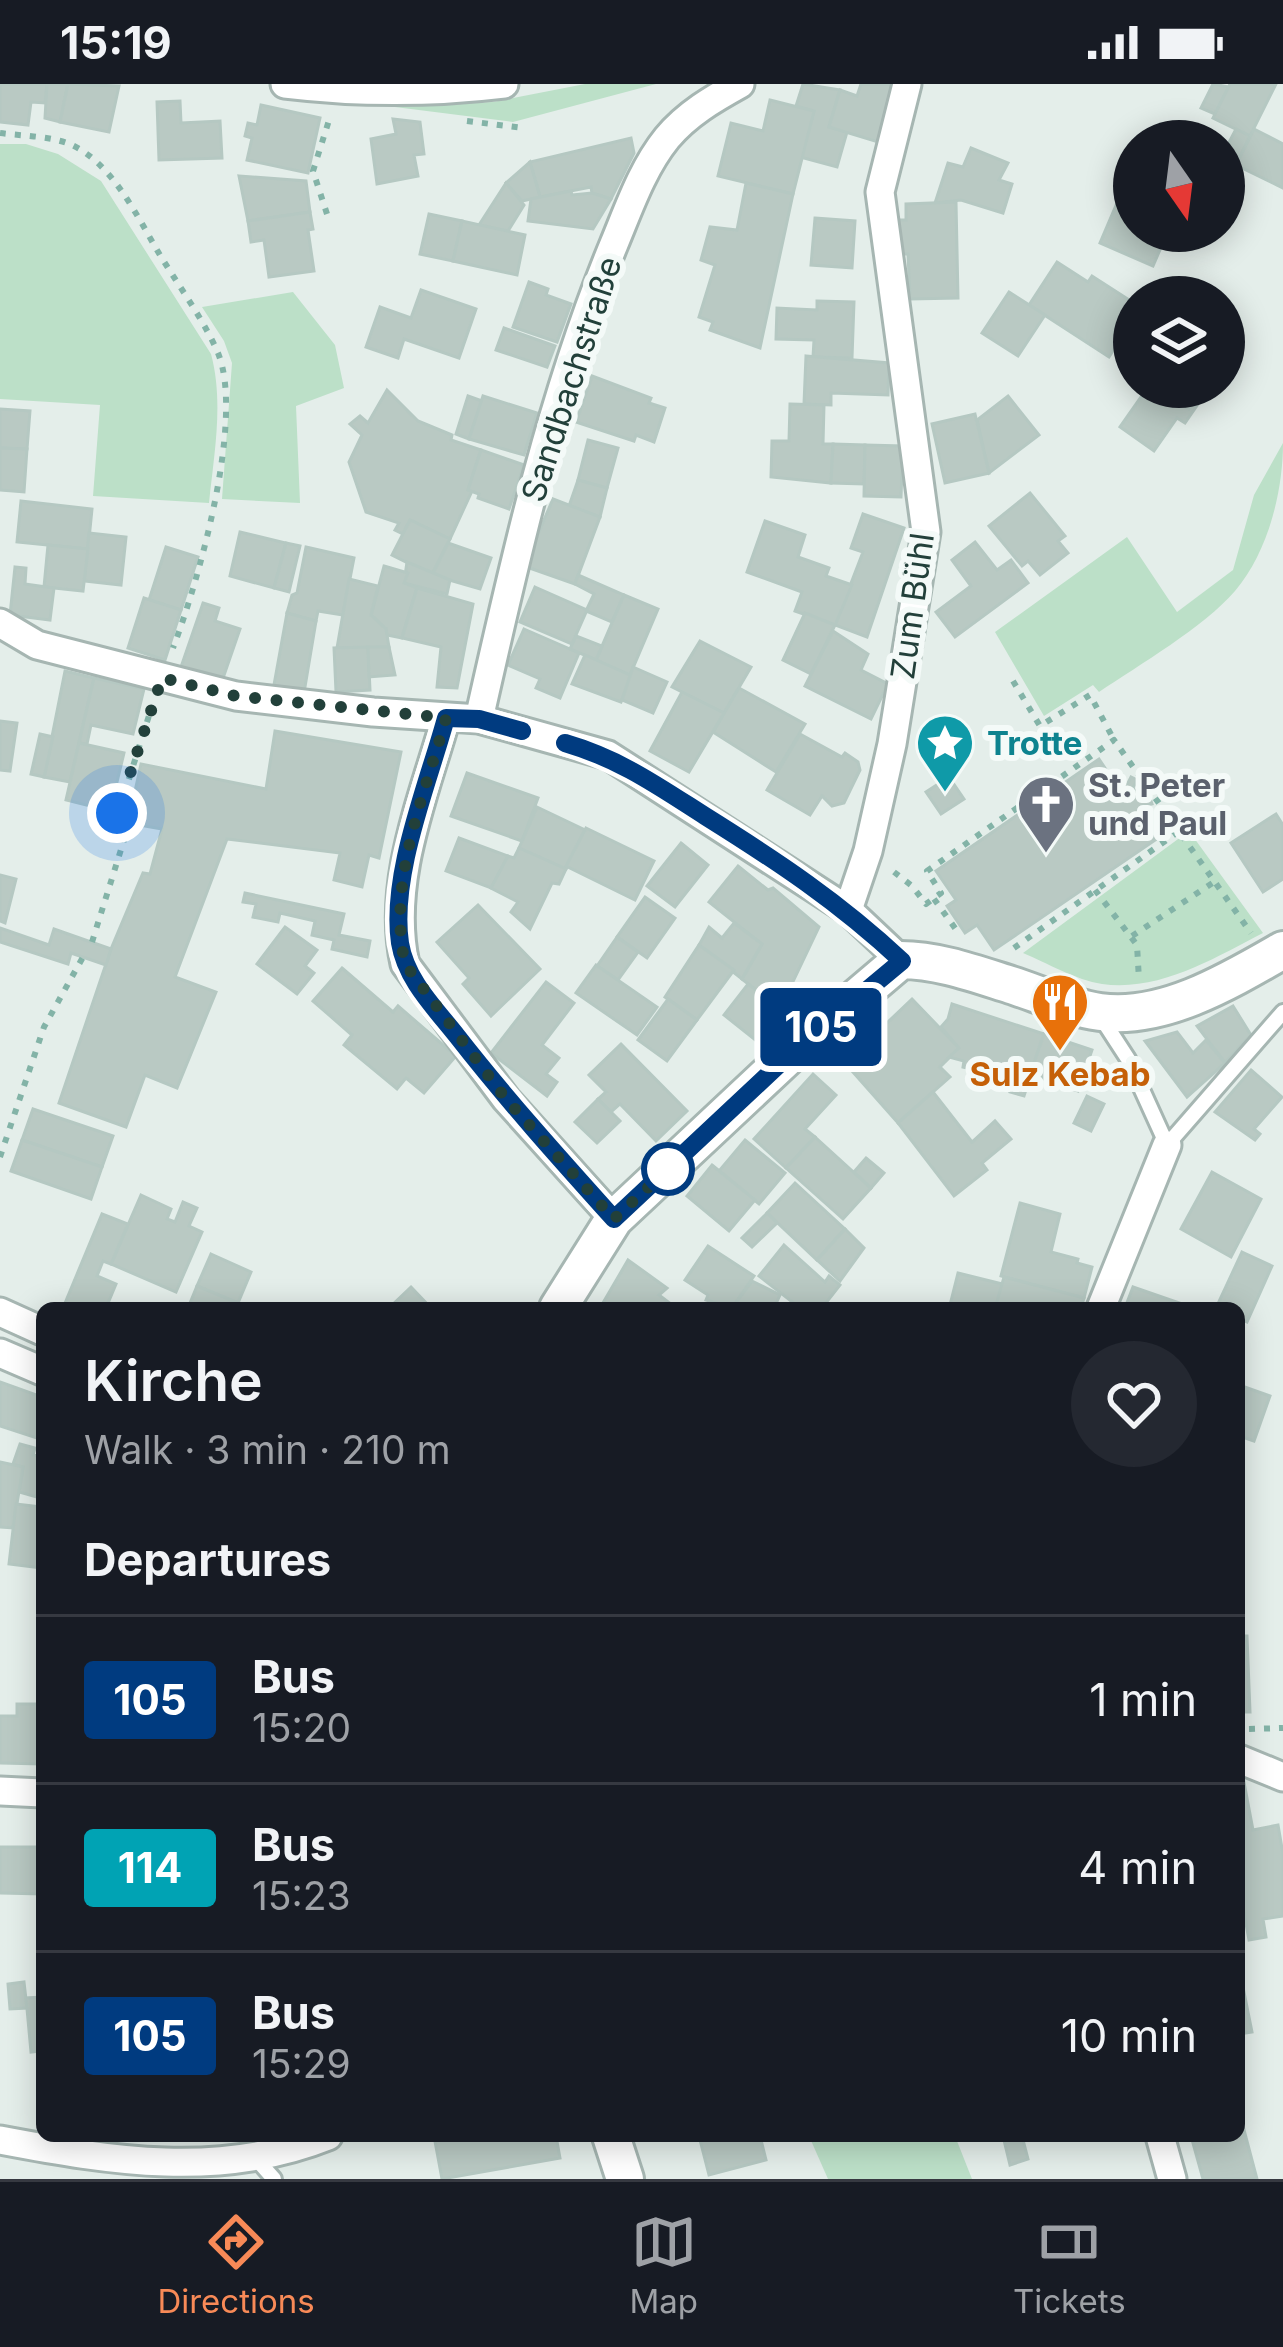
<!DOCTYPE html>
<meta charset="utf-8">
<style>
:root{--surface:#171b24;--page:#242831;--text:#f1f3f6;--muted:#9ea1a6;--line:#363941;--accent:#f88a57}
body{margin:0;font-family:Inter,sans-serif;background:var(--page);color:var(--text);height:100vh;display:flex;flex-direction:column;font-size:45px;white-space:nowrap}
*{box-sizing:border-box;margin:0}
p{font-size:39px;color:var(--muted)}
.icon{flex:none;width:66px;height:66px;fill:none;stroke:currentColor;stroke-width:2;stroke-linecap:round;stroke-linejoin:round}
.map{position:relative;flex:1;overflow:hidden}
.sheet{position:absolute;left:36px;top:1218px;width:1209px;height:840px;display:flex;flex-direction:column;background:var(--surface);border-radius:18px;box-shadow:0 6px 30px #0003}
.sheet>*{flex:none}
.badge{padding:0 24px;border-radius:9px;font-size:42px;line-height:78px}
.needle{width:78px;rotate:166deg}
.buttons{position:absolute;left:1113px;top:36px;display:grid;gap:24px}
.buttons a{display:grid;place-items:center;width:132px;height:132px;border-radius:50%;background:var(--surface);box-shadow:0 6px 30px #0003;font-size:60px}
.you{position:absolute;width:60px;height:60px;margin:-30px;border:9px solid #fff;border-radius:50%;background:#1a73e8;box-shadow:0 0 0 18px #1a73e833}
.map>.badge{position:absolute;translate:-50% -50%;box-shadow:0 0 0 6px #fff}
h2{padding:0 48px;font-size:45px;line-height:108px}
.round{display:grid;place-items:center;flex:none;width:126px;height:126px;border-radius:63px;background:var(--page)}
.headline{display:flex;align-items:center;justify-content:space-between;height:204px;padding:0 48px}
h1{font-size:57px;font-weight:600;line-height:90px}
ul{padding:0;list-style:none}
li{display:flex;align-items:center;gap:36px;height:168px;padding:0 48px;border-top:3px solid var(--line)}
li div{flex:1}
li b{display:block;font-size:45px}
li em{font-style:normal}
li .badge{min-width:132px;font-weight:700;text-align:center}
.status{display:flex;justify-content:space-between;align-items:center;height:84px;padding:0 60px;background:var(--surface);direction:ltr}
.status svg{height:33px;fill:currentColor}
.dock{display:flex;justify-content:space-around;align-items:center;height:168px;border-top:3px solid var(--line);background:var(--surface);font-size:33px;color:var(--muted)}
.dock a{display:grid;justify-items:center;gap:6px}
.dock .active{color:var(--accent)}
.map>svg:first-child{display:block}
</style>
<div class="status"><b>15:19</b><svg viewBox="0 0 49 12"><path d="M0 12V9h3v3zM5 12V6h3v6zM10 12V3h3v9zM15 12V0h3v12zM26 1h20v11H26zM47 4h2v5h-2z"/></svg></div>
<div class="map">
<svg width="1283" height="2095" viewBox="0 0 1283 2095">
<rect width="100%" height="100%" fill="#e4eeea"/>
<g fill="#bce0c8">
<polygon points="585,0 656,0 513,38 387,22 493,18"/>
<path d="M0,60H26L58,70L101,97L211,270C224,318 214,370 209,419L93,412L100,321L0,315Z"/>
<polygon points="293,208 335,261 344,304 296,322 300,419 222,415 232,279 224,257 202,223"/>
<path d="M1283,359C1283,408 1268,468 1235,507C1204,543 1139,581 1099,608L1093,601L1044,632L995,548L1127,453L1177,528L1233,486L1254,411Z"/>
<path d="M1189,747L1263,849C1214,874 1160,908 1102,900C1076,896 1047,879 1023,869Z"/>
<polygon points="809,2052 955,2052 972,2095 828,2095"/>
</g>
<g fill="#b9c9c3" stroke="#b5c8c2" stroke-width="3">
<polygon points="0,0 47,0 45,19 31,18 28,41 0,38"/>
<polygon points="47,0 68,0 60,38 45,34"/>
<polygon points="68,0 119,2 109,48 60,38"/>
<polygon points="803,0 840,6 829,43 847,48 837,83 800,73 814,27 796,22"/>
<polygon points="861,0 897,0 878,58 829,43 840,6 857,12"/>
<polygon points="1213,0 1229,3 1215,30 1201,24"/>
<polygon points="1230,0 1276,0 1250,52 1213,34"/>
<polygon points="770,16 814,27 793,110 718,92 731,39 763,47"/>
<polygon points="180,17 181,39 220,37 222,74 159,76 157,18"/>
<polygon points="261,21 320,34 308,89 247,76 252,54 245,52 248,39 257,41"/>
<polygon points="393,35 420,38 424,70 414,71 418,92 377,100 371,55 396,50"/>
<polygon points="1236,45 1250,52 1239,75 1224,68"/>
<polygon points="1254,45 1283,60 1283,104 1236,81"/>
<polygon points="631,54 634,69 611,115 592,109 591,103 540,113 530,78"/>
<polygon points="971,64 1008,79 999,96 1012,100 1003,129 961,116 935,119 948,79 963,83"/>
<polygon points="530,78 540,113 522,117 506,99"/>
<polygon points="239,92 306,97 310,128 248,137"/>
<polygon points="506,99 524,121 508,147 479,141"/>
<polygon points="746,99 793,110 760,264 710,246 713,238 699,233 715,181 701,176 710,143 737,146"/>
<polygon points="571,107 572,111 592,109 611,115 593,145 528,137 531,115"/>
<polygon points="1120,112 1134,118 1134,147 1168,147 1153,182 1100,159"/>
<polygon points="956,118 958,214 910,215 908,170 895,170 894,136 906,136 906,120"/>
<polygon points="310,128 313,145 308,146 314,187 269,193 264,156 251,158 248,137"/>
<polygon points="429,130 462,137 453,177 420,170"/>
<polygon points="815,134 855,137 852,184 811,181"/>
<polygon points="462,137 525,151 517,191 453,177"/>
<polygon points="1057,178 1088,198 1092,192 1134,219 1134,235 1109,273 1029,221"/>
<polygon points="529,198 548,205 546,211 571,220 557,258 513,243"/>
<polygon points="421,206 476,225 459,274 404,255 398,274 366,263 380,223 411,234"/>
<polygon points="1009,208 1045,231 1018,272 982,249"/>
<polygon points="817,217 854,218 852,274 813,273 814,256 776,255 777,224 817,226"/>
<polygon points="504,244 555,262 547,283 496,266"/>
<polygon points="806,272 889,279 888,311 831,309 831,321 804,320"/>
<polygon points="592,292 651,314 649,319 665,324 654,358 636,351 634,357 576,338"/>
<polygon points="1148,303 1189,325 1194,317 1198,320 1185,339 1177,334 1154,367 1120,343"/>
<polygon points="1154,303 1203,303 1189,325"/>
<polygon points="387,306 418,337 452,351 451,356 481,366 468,406 472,407 450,455 410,436 403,450 395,446 399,439 366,428 349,378 362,351 350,340 360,332 368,339"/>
<polygon points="468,312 482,317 469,355 456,350"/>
<polygon points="483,312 537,329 524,371 469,355"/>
<polygon points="1008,312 1039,351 989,389 977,336"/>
<polygon points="790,320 824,321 823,360 833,360 831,399 771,393 772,357 789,357"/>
<polygon points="0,325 30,327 27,365 0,364"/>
<polygon points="975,330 989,389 945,399 932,340"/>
<polygon points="588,356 618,364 607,404 578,396"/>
<polygon points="833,360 865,361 864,400 831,399"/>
<polygon points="865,361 903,362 901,413 864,412"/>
<polygon points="0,364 27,365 24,408 0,406"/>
<polygon points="481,366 524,381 509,425 478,414 479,410 468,406"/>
<polygon points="578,396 607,404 600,433 569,422"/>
<polygon points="1030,409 1065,452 1058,457 1068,469 1040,491 1028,477 1022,482 989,442"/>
<polygon points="553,415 600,433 575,500 524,482"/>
<polygon points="21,417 92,425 88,465 17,458"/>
<polygon points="863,430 904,444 867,553 835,541 863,468 851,464"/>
<polygon points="410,436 450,455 432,491 392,471"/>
<polygon points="765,437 805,451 798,473 829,484 826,492 852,501 835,541 795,527 802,508 747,488"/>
<polygon points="240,448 286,459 274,504 230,492"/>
<polygon points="89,449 126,453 121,501 84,497"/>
<polygon points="975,458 997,486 1011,476 1028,499 955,553 936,528 971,502 952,476"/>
<polygon points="286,459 300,462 289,508 274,504"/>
<polygon points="448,459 491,474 480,505 432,491"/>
<polygon points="48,461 88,465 83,507 44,503"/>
<polygon points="166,463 198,473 181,526 149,516"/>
<polygon points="306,463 354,474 343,531 318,527 316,537 287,529 292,511 297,509"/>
<polygon points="407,478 450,496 447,510 404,499"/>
<polygon points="384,482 408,489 404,499 417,504 402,554 387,551 386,545 371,531"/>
<polygon points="15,483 26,484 25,500 54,504 50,536 10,531"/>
<polygon points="578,491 624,511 612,538 586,527 594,510 575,500"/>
<polygon points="349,495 378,502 371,531 386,545 389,563 337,564"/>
<polygon points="535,503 587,526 572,560 520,538"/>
<polygon points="417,504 473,520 457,604 437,603 441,563 402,554"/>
<polygon points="624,511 658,525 630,591 596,576"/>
<polygon points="144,514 181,526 165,576 128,564"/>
<polygon points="203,519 219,524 215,537 240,545 222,597 181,583"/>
<polygon points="287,529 316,537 304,609 274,601"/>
<polygon points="805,529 835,541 811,590 783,576"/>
<polygon points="524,545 579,569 560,614 536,604 540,595 508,581"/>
<polygon points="833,547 868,570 861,586 888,600 871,635 805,602"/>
<polygon points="576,552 602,562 596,576 570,565"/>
<polygon points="700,557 751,583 724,629 672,603"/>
<polygon points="368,563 370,606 336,608 334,564"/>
<polygon points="368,563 389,563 395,591 369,593"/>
<polygon points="585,571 632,592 621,618 572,600"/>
<polygon points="633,583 667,598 653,629 622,616"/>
<polygon points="65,587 94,594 70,698 44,693"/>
<polygon points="94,594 144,605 133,650 91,641 87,660 79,659"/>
<polygon points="739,604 805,640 776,688 713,648"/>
<polygon points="682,608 724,629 689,688 650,667"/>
<polygon points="0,637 17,639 10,687 0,686"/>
<polygon points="275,647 401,668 379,774 369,771 362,803 334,796 340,769 227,755 175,893 216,908 177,1004 145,991 126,1043 59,1019 111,865 143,789 150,790 162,745 128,739 141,680 266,705"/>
<polygon points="40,650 53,653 44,693 31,690"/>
<polygon points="800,650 842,673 845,669 858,678 860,686 844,719 832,722 822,712 810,731 767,706"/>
<polygon points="79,659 124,669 110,727 66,716"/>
<polygon points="1099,675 1115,699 1127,701 1131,693 1137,696 1133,704 1141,716 1150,714 1152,720 1143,722 1140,734 1155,756 994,866 977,841 965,849 947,822 956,816 936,787"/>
<polygon points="467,689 538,714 522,757 451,732"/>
<polygon points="949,693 964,715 941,730 926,708"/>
<polygon points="537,723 585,746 566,785 519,764"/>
<polygon points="1276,730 1283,741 1283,795 1263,808 1231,759"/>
<polygon points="586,744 654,777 635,816 566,782"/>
<polygon points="459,754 508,772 491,804 446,787"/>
<polygon points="681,759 708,781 675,823 647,802"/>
<polygon points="519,764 566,785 559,800 552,799 530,845 511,828 518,818 491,804 508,772 514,774"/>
<polygon points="738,782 768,806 773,804 819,843 780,925 742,895 762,860 709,818"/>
<polygon points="0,791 16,795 5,839 0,837"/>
<polygon points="245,809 344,830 339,851 370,857 367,873 332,865 334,856 312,851 315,837 280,829 278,838 253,833 256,820 243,818"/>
<polygon points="645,813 675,834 647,874 617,853"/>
<polygon points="478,821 540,885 491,932 463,900 469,894 437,858"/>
<polygon points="734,839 762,860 742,895 699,861 709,843 722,854"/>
<polygon points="285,843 317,866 305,882 314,889 297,910 257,880"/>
<polygon points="0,844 49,861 54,845 111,865 106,881 71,869 68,880 0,858"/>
<polygon points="617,853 638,868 618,896 597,882"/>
<polygon points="699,861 734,886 697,936 665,913"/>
<polygon points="596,881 657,923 637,951 576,909"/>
<polygon points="342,884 393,928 398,922 456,972 424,1009 406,994 397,1005 344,961 352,951 313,917"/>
<polygon points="546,898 574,919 542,961 559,974 546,990 557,998 547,1012 491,969"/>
<polygon points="748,900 780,925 758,958 724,931"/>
<polygon points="668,915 697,936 667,977 638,956"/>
<polygon points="912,915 959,964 940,983 950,993 898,1039 845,979"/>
<polygon points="952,920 1044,950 1024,1012 1010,1008 1014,991 976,980 976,986 963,983 964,977 949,973 959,964 941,943 948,935"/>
<polygon points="1233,922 1251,951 1225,979 1197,942"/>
<polygon points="1177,948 1193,969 1206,956 1225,979 1187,1013 1145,957"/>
<polygon points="1044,950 1092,966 1078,1007 1030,990"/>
<polygon points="621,960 687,1027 656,1057 620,1020 611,1028 598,1015 606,1008 589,991"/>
<polygon points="1251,986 1282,1013 1254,1045 1260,1050 1255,1056 1215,1028"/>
<polygon points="813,990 836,1011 805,1045 815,1053 786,1084 754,1055"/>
<polygon points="933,1008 972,1058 995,1037 1011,1055 982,1079 987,1086 954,1112 898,1039"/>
<polygon points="1087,1012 1104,1020 1091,1047 1074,1039"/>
<polygon points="598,1015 620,1037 597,1059 575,1038"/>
<polygon points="33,1025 113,1052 102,1083 22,1056"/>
<polygon points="815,1053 871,1104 843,1135 786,1084"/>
<polygon points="22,1056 102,1083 91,1115 11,1087"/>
<polygon points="745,1056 785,1089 759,1120 719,1087"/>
<polygon points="866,1074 884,1089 871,1104 854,1088"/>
<polygon points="712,1081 755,1116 729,1147 687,1112"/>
<polygon points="1212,1088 1261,1115 1231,1173 1181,1145"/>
<polygon points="795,1099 845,1145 817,1176 767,1129"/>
<polygon points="141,1111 171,1125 167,1135 175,1138 183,1118 197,1124 189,1142 202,1148 176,1208 111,1180"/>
<polygon points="1020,1119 1060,1130 1051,1168 1078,1175 1077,1179 1092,1183 1084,1214 1001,1192"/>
<polygon points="767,1129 777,1139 752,1163 742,1154"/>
<polygon points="102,1130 128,1140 111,1180 103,1177 97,1192 116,1200 106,1224 63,1224"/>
<polygon points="845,1145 864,1164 840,1197 817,1176"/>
<polygon points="784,1161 825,1198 829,1192 840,1201 822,1224 800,1224 759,1192"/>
<polygon points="708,1162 754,1192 732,1224 706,1216 708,1211 685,1196"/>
<polygon points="1242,1168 1272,1182 1247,1238 1239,1234 1239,1224 1216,1224"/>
<polygon points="211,1170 251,1188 238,1219 197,1202"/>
<polygon points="628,1176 667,1204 659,1211 676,1224 600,1224"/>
<polygon points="958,1189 1002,1200 999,1224 950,1221"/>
<polygon points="1004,1193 1084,1214 1081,1224 996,1221"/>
<polygon points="752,1197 780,1211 774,1224 732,1224"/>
<polygon points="197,1202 238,1219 236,1224 188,1224"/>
<polygon points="411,1203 431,1224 389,1224"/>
<polygon points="1133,1203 1185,1221 1125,1224"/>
<polygon points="0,1298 42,1313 37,1354 0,1342"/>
<polygon points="1239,1301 1270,1312 1254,1357 1239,1352"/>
<polygon points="20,1360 35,1364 33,1371 42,1373 37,1413 19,1408 23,1383 13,1380"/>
<polygon points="0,1378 23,1383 13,1444 0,1443"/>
<polygon points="16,1420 42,1423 42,1484 9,1480"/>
<polygon points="1239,1552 1247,1552 1250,1628 1239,1628"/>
<polygon points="17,1620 42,1620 41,1680 0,1679 0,1632 17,1632"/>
<polygon points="1243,1693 1253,1746 1278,1741 1283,1770 1283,1832 1263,1835 1266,1853 1249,1856 1243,1823 1239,1824 1239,1694"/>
<polygon points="0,1763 42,1763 42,1810 0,1809"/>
<polygon points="24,1898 27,1924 10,1925 8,1900"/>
<polygon points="1243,1903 1252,1948 1239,1950 1239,1904"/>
<polygon points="42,1913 42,1967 31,1968 26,1914"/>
<polygon points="1239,2027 1257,2095 1203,2095 1191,2052 1239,2052"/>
<polygon points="434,2052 556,2052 560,2074 442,2095"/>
<polygon points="699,2052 760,2052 766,2076 709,2091"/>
<polygon points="1003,2052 1022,2052 1028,2075 1010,2081"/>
</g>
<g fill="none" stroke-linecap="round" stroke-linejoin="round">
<g stroke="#a6b6b2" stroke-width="20">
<g id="service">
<polyline points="1102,935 1128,975 1167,1061 1283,928"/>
<polyline points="258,2077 274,2095"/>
</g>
</g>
<g stroke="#a6b6b2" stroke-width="33">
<g id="minor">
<path d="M285,0C360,9 429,9 504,0"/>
<polyline points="0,539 37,561 236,612 373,628 479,635 608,671 848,826 901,876"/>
<path d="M446,634C424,712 387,798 405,880L506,1015L614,1135"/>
<path d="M479,635C515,475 551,312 614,160C629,124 642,85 667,54C687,30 713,15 740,0"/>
<polyline points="848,826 868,767 892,660 926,448 880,108 907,0"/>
<polyline points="1101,1224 1167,1061"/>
<polyline points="0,1228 42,1247"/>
<polyline points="0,1269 42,1287"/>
<polyline points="1239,1675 1283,1693"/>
<polyline points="0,1707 42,1709"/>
<polyline points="1160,2052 1172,2095"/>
<path d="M0,2056C111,2077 221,2095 328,2052"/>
</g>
</g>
<g stroke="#a6b6b2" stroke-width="42">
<g id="tertiary">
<path d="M558,1224L614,1135L788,972L901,876C938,876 976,890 1011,901C1039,910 1070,924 1100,928C1163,937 1231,896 1283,866"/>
<polyline points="611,2052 625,2095"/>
</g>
</g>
<g stroke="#83b3a7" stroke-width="6" stroke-dasharray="6 9" stroke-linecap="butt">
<polyline points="467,37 523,44"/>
<path d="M0,49C22,52 52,52 72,61C112,80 136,130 157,166C177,200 203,234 218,269C245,335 198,499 173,564"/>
<polyline points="327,130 313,87 330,33"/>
<polyline points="1013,597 1040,642 1090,611 1114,656"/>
<polyline points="894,788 912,802 926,820 941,809 927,787 1114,656 1251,849"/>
<polyline points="1095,806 1137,861 1139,896"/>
<polyline points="934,815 960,851"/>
<polyline points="1132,852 1214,798"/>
<polyline points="92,858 124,756 111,752 152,622"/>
<polyline points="1014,864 1178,748"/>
<polyline points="0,1073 44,943 83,873"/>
<polyline points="1249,1645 1283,1644"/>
</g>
<use href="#service" stroke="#fff" stroke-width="14"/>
<use href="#minor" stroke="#fff" stroke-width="27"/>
<use href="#tertiary" stroke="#fff" stroke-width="36"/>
</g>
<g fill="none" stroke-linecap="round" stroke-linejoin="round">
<g stroke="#fff" stroke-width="27">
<path id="line" d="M522,647L479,635L446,634C428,700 390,791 400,859C406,896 435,924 457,952C507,1016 560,1075 614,1135L788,972L902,877C839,818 777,777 705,732C658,702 620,675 565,659"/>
</g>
<use href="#line" stroke="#003b80" stroke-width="18"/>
<path stroke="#22403a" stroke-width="12" stroke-dasharray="0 21.6" d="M117,729L162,594L236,612L446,634C424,713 387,798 405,880L506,1015L614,1135L668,1085"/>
</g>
<defs>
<g id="sight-pin" transform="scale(3)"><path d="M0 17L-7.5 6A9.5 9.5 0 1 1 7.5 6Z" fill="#0f9aa8" stroke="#f4faf8"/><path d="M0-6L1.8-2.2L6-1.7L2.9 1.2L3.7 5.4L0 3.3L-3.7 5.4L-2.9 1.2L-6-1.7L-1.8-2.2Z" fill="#fff"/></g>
<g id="church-pin" transform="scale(3)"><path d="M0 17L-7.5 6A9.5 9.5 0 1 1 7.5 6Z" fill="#6b7280" stroke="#f4faf8"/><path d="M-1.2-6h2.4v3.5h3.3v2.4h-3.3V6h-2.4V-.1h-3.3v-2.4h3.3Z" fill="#fff"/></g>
<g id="restaurant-pin" transform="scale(3)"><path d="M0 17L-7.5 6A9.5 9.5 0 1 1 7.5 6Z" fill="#e8710a" stroke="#f4faf8"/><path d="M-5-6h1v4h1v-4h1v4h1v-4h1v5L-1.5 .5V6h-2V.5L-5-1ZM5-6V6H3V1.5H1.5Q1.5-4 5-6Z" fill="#fff"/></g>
</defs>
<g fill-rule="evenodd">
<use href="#sight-pin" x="945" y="659"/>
<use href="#church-pin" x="1046" y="720"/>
<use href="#restaurant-pin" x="1060" y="918"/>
</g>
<circle fill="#fff" stroke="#003b80" stroke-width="6" cx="668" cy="1085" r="24"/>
<g text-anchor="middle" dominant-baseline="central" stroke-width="12" stroke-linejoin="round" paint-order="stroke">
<g font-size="33" fill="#22403a" stroke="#f4faf8">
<text transform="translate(571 295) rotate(-72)">Sandbachstraße</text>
<text transform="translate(912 522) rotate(-82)">Zum Bühl</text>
</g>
<g font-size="33" font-weight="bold" fill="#0d838f" stroke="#f4faf8" text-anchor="start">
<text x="987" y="659">Trotte</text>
</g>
<g font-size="33" font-weight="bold" fill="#5b616d" stroke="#f4faf8" text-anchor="start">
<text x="1088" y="701">St. Peter<tspan x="1088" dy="38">und Paul</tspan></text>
</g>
<g font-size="33" font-weight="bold" fill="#c56008" stroke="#f4faf8">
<text x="1060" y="990">Sulz Kebab</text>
</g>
</g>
</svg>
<div class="buttons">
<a><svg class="needle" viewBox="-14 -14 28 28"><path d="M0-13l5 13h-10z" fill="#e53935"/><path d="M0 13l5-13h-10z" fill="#9ea1a6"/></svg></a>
<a><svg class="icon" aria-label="layers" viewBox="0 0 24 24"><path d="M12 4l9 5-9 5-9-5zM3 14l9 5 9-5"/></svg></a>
</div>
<div class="you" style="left:117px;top:729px"></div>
<b class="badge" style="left:821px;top:943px;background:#003b80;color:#fff">105</b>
<section class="sheet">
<div class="headline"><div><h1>Kirche</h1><p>Walk · 3 min · 210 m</p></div><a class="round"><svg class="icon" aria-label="heart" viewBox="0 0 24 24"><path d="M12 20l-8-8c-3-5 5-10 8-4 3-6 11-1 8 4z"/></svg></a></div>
<h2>Departures</h2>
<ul>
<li><span class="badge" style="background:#003b80;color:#fff">105</span><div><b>Bus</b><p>15:20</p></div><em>1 min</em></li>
<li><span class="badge" style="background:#00a3b4;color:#fff">114</span><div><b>Bus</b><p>15:23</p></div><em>4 min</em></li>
<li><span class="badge" style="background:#003b80;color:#fff">105</span><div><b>Bus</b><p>15:29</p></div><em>10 min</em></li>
</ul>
</section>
</div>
<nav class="dock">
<a class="active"><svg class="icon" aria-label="directions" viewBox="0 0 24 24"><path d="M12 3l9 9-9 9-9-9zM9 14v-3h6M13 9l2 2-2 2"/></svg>Directions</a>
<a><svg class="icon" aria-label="map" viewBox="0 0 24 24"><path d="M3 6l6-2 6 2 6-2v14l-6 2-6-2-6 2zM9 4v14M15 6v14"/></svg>Map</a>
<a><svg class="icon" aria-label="tickets" viewBox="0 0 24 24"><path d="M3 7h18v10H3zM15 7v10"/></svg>Tickets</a>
</nav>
